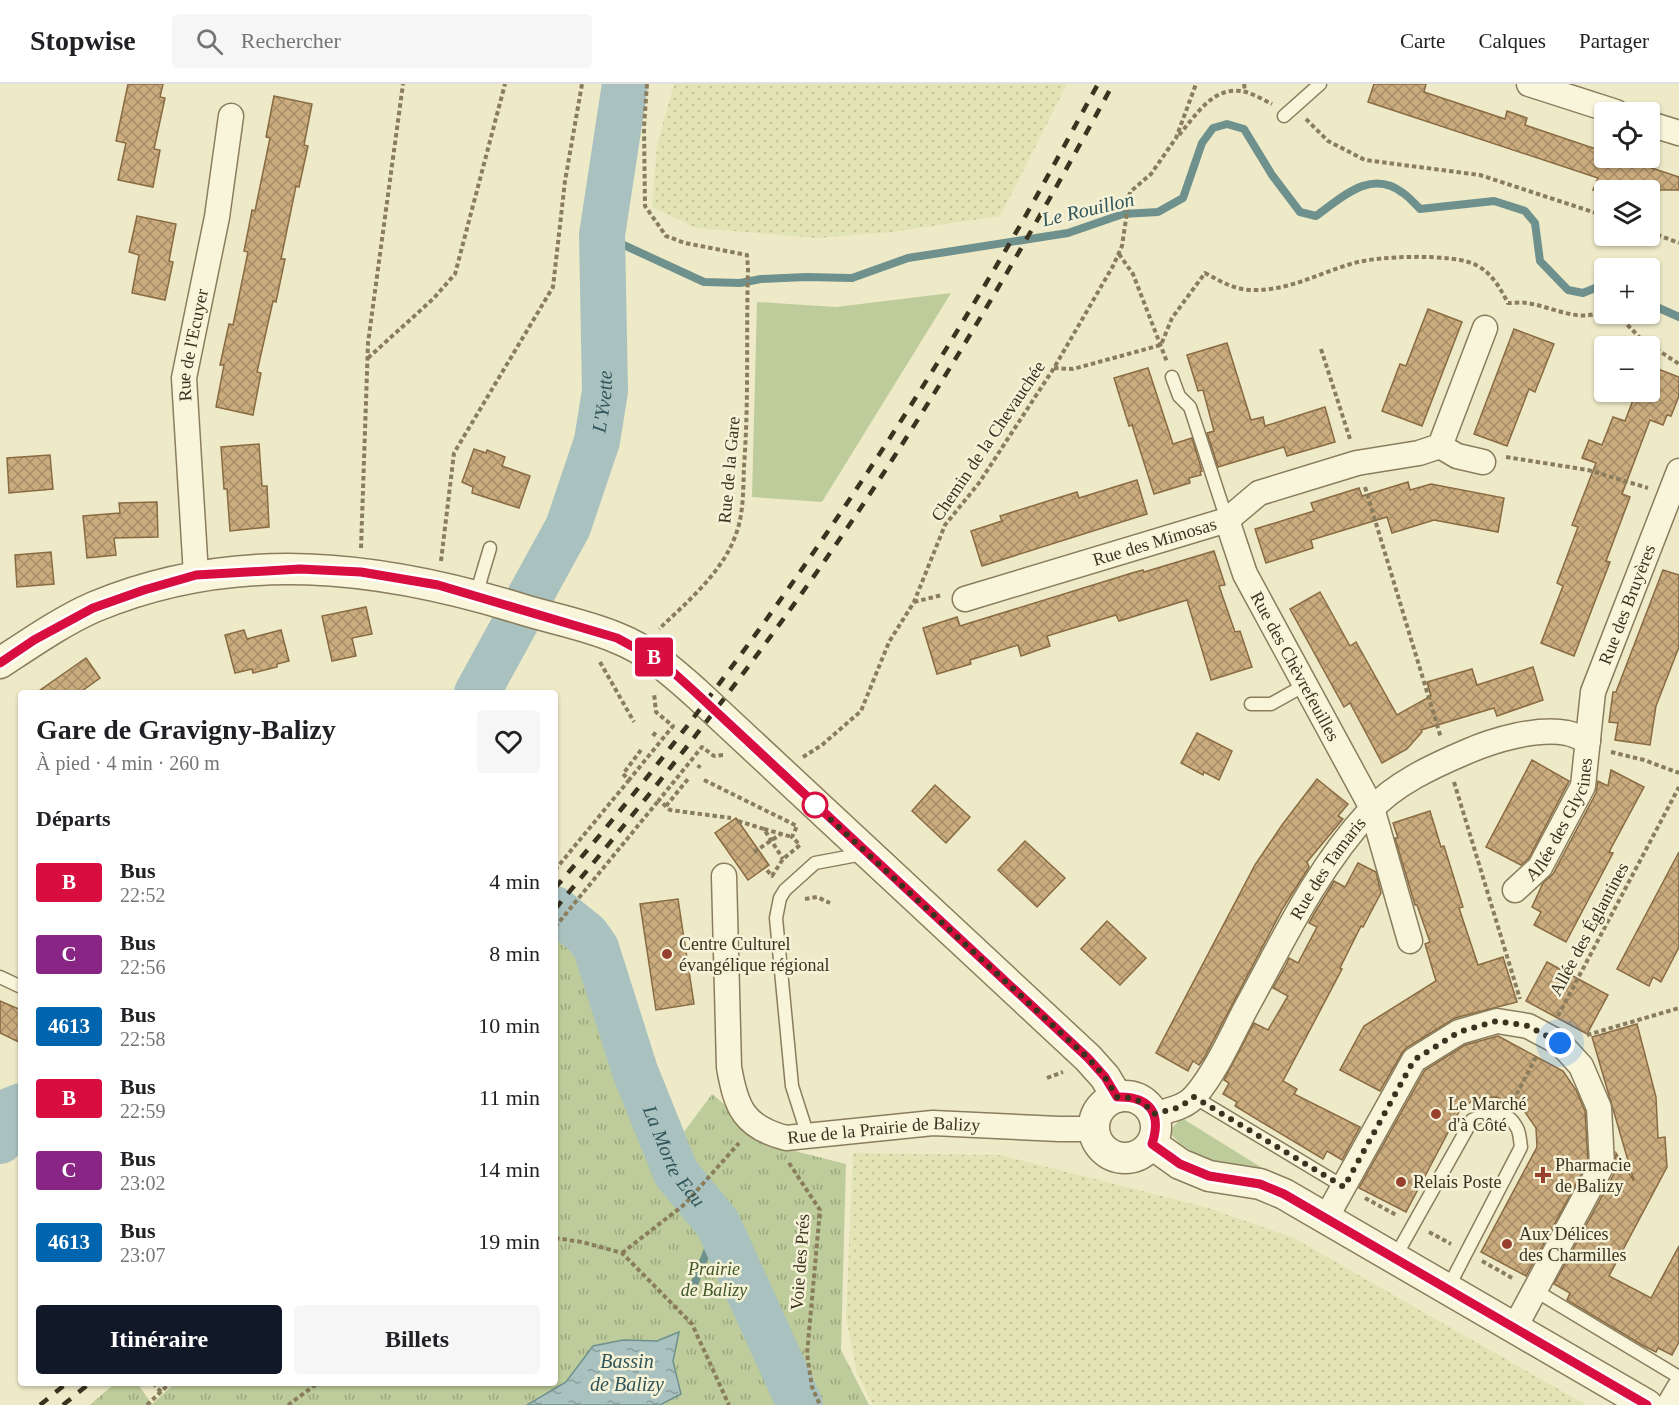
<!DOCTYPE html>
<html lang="fr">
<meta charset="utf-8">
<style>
:root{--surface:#fff;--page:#f6f6f6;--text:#202124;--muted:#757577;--line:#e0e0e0;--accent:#111827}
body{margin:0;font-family:Georgia,serif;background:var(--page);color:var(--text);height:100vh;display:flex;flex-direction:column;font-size:22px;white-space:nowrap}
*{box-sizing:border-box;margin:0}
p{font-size:20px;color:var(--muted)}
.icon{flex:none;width:33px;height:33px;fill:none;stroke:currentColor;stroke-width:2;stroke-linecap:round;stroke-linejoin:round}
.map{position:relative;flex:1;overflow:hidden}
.panel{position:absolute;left:18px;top:606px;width:540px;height:696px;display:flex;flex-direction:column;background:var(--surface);border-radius:6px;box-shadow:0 2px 4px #0004}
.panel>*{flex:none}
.badge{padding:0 12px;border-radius:4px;font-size:21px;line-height:39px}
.fabs{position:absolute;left:1594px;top:18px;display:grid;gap:12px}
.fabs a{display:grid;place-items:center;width:66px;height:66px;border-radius:6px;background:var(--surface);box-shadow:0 2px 4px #0004;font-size:30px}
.you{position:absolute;width:30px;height:30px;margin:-15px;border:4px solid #fff;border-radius:50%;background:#1a73e8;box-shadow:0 0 0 9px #1a73e833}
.map>.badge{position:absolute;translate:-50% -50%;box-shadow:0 0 0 3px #fff}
h2{padding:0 18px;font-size:22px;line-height:54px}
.round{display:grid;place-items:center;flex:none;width:63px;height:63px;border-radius:6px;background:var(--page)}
.headline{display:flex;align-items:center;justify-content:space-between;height:102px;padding:0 18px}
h1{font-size:28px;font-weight:700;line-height:45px}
.action{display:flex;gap:12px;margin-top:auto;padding:12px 18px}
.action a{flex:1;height:69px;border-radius:6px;background:var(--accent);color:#fff;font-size:24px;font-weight:700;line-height:69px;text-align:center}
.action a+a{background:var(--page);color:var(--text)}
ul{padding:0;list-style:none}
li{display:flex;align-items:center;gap:18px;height:72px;padding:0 18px}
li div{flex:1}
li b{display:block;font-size:22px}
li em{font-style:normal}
li .badge{min-width:66px;font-weight:700;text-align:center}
header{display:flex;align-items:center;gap:36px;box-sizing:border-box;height:84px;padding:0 30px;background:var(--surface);border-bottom:2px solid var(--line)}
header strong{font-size:28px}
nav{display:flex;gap:33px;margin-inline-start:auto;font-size:21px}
.search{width:420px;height:54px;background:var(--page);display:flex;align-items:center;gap:15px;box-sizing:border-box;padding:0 21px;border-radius:6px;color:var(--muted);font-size:22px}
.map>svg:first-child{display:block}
</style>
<header>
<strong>Stopwise</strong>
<div class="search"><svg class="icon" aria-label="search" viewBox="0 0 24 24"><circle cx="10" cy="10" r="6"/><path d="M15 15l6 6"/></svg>Rechercher</div>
<nav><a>Carte</a><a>Calques</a><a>Partager</a></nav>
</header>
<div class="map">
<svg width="1679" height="1321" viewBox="0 0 1679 1321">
<defs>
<pattern id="farmland-dots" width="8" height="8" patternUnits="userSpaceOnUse" patternTransform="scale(1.5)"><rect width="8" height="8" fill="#e3e4b5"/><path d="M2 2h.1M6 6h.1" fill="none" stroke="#c4c49b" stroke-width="1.8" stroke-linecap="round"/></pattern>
<pattern id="park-tufts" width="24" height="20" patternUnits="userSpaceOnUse" patternTransform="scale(1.5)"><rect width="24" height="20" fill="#becc9b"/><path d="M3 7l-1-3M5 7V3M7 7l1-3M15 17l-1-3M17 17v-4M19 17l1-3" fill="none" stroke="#9ca67e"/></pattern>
<pattern id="water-ripples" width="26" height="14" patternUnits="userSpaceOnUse" patternTransform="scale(1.5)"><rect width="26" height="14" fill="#a9c2bf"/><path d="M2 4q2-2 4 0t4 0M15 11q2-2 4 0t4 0" fill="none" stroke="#8b9e9b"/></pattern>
<pattern id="building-cross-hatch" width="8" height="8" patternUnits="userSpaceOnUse" patternTransform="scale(1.5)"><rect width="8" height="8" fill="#cbac7e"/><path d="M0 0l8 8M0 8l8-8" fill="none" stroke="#a68d67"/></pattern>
</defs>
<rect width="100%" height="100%" fill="#eeeac8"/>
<g fill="url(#farmland-dots)">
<polygon points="674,0 1067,0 1000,132 892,148 817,154 696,144 652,123 657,61"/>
<polygon points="853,1069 1000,1071 1205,1123 1294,1154 1586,1321 873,1321 857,1289 846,1233"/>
</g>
<g fill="#becc9b">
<polygon points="951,209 822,418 752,413 757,218 836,223"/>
<path d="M1183,1032L1185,1036L1285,1098C1251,1089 1193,1079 1171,1050L1173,1043Z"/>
</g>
<polygon fill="url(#park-tufts)" points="564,845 585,866 633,1022 658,1083 712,1010 775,1062 846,1080 841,1266 869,1321 90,1321 115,1299 137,1299 152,1320 175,1299 555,1299 555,858"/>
<polygon fill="url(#water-ripples)" stroke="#6f918e" stroke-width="1.5" points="679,1248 673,1277 681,1310 660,1321 527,1321 566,1298 593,1262 623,1256 657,1257"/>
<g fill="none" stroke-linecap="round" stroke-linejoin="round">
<g stroke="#6f918e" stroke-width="8">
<path d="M602,151L704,198L740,199L761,195L806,193L852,194L908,174L1068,149L1123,130L1158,128L1183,114L1202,59L1213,44L1227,40L1244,45L1272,91L1300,128L1316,132C1341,114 1371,84 1403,109C1409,113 1415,120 1420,125L1494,117L1525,127L1535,139L1540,177L1568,206L1583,209L1605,200"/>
<polyline points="1650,220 1679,233"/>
<polyline points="693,1203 718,1140"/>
</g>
<g stroke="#a9c2bf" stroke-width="46">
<path id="s1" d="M477,609L568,443L597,357L605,307L602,151L625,0"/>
<path id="s2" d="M555,825L587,851L596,864L635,987L676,1089L718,1140L800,1321"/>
<polyline points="0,1057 11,1026 21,1022"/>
</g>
</g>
<g fill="url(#building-cross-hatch)" stroke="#896b43" stroke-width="1.5">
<polygon points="128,0 163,0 160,13 165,14 154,65 160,66 153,103 118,96 126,59 116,57"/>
<polygon points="1374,0 1426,0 1424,8 1505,35 1507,27 1527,34 1525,41 1605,68 1605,74 1622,74 1679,93 1679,106 1635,106 1618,101 1616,106 1593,106 1598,94 1368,18"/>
<polygon points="274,12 312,20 304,61 308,62 299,103 296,102 281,175 285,175 276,218 273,217 257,288 261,289 253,331 216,323 224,281 220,281 229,240 233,241 248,168 244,167 249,142 252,126 255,127 270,54 266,53"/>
<polygon points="137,132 176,140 169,177 173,178 165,216 132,209 139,171 129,168"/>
<polygon points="1428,225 1462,238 1422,342 1382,327 1400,280 1406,282"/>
<polygon points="1514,245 1554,260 1535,308 1529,305 1507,362 1474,350"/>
<polygon points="1227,259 1251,336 1263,333 1265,342 1325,323 1335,358 1287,372 1284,363 1218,383 1207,349 1214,347 1203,306 1198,307 1187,271"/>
<polygon points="1650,282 1679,293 1679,312 1671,332 1667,331 1663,341 1650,336 1622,410 1630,413 1606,477 1610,478 1574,572 1541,559 1563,502 1557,499 1578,443 1572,441 1596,379 1582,374 1589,356 1602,361 1613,333 1625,337 1636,308 1650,308"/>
<polygon points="1148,284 1173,360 1192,354 1202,387 1200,388 1201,391 1189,394 1190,399 1154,410 1132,341 1129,342 1114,294"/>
<polygon points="259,360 262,402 267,402 269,443 230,447 227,405 224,405 221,363"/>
<polygon points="474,365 486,369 487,366 505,373 502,382 530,392 519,424 472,409 473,403 462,398"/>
<polygon points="50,371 53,405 9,409 7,374"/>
<polygon points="1137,396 1147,430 982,482 971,447 1002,437 1000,432 1077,408 1079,414"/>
<polygon points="1408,398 1410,406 1431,400 1504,414 1498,448 1434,436 1392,449 1387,433 1311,456 1313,464 1266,479 1255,445 1314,427 1311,419 1359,404 1362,412"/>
<polygon points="157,418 158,453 114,454 116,471 87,474 83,432 120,429 119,419"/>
<polygon points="1214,467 1225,501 1219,502 1235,548 1240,547 1252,583 1211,596 1187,516 1119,537 1116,531 1047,552 1050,562 1021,572 1018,561 970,576 971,580 937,590 923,544 957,533 960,542 1132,489 1143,486 1144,488"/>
<polygon points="51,468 54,500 17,503 15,471"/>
<polygon points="1663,486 1679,491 1679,563 1656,622 1650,661 1615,656 1618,639 1609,638 1613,608 1616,608"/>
<polygon points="1320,508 1350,562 1356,558 1397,631 1431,612 1427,598 1472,585 1477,601 1533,583 1543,616 1497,632 1494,624 1421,646 1422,648 1407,665 1382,679 1350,619 1344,623 1290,525"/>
<polygon points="366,523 372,550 352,554 356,572 332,577 322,532"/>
<polygon points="244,546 247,555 281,546 289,577 277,580 277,583 253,589 252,585 235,589 225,551"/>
<polygon points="86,574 100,594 79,609 36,609"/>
<polygon points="1197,649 1232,667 1219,696 1204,688 1203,691 1181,679"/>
<polygon points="1532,676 1569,697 1529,774 1521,781 1486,763"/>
<polygon points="1611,686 1644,703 1609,768 1613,769 1566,858 1534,841 1541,828 1532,823 1543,799 1553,790 1596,709 1598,697 1608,702"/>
<polygon points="1317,695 1348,720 1338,732 1343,735 1307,778 1309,783 1283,824 1204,974 1199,981 1193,977 1188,987 1156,969 1255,781 1282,741"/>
<polygon points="935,701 970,733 946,759 912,727"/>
<polygon points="1430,727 1441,763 1444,762 1463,823 1459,824 1478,881 1503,873 1517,918 1455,934 1406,964 1402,969 1380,1007 1340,986 1364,942 1436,897 1425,860 1430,858 1417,821 1415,821 1395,754 1398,754 1393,739"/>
<polygon points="736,734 769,781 748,796 715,749"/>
<polygon points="1025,757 1065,794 1037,823 998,786"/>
<polygon points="1679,768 1679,863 1661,898 1653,893 1649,902 1617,885"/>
<polygon points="1358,779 1376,788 1381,809 1363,843 1361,842 1340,884 1342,885 1283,997 1297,1005 1294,1010 1360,1043 1342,1076 1327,1067 1323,1075 1235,1022 1237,1018 1223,1010 1229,999 1224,996 1254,939 1268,946 1288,912 1273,904 1286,881 1289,874 1298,879 1317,843 1309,839 1314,830 1334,797 1345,803"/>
<polygon points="678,815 694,920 656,926 640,820"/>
<polygon points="1107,837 1146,874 1120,901 1081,865"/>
<polygon points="1547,878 1608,911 1587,950 1526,917"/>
<polygon points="0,917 21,926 21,959 0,949"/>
<polygon points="1637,940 1656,1013 1658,1054 1665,1053 1667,1083 1609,1192 1651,1214 1679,1162 1679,1258 1672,1271 1658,1264 1656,1268 1642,1261 1567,1216 1570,1209 1554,1200 1615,1088 1616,1069 1634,1097 1592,953"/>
<polygon points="1498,952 1563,987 1576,1006 1585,1027 1588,1078 1526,1192 1481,1168 1537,1063 1536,1044 1525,1028 1506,1018 1497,1013 1477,1014 1461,1024 1406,1128 1359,1104 1425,986 1465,961"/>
</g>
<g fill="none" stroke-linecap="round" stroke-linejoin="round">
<g stroke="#8a7d5d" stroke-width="15">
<g id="service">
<polyline points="1284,32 1320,0"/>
<polyline points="1172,293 1179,312 1190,323 1227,436"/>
<polyline points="476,511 490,464"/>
<polyline points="1251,620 1271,620 1305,601"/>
<polyline points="0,893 19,902"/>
<polyline points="1194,1013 1344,1103"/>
<polyline points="808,1052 792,1002 776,834 780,814 785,806 815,779 863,770"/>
<path d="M1394,1175L1472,1036C1489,1028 1506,1023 1517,1044C1520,1049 1520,1058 1521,1063L1448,1204"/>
<polyline points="1536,1207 1679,1293"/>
</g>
</g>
<g stroke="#8a7d5d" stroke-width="27">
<g id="minor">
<polyline points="1529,0 1616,28"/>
<polyline points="1650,40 1679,49"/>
<polyline points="1440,362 1457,372 1483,378"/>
<path id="s3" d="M1227,436L1245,490L1372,724L1410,857"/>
<path id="s4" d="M196,491L184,294L217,133L231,32"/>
<path id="s5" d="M965,515L1227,436L1259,409L1357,379L1419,369L1440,362L1485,244"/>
<path id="s6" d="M724,792L729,983C736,1024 744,1043 786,1054L933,1039L1059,1045H1094"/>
<path id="s7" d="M1515,806L1540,783L1583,702L1593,608L1679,387"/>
<path id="s8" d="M1154,1031C1168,1026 1185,1024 1195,1012C1216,987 1230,955 1245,926C1283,857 1316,785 1370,727C1394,700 1433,682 1466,668C1493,656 1538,643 1567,649C1574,650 1582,655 1588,657"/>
<polyline points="1326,1134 1414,976 1459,948 1497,937 1528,942 1560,959 1581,982 1599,1024 1602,1081 1514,1245"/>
<polyline points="1669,1321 1679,1304"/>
</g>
</g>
<g stroke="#8a7d5d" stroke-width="33">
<g id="tertiary">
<path d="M0,579C29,560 62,537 94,523C235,464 379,481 521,525C553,535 587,541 617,554C648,566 671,587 695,608L1088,974L1105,993L1117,1013"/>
<circle cx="1125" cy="1043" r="31"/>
<polyline points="1152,1060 1180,1080 1209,1092 1260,1100 1284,1110 1647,1321"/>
</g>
</g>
<g stroke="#8a7d5d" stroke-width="4" stroke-dasharray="4.5 3" stroke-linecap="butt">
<path d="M647,0L644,43L645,122L666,152L685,159L747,171L748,185C746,251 749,316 744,382C743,404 744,429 736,450C723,488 687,518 659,545"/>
<polyline points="1244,0 1245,7"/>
<polyline points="1306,35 1328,57 1365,76 1480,91 1605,132"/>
<path d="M1179,51C1197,30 1214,0 1246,8C1255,11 1264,16 1272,20"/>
<polyline points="1650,148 1679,159"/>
<polyline points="1119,170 1133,190 1167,278"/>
<polyline points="1617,230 1641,255 1679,280"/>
<polyline points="1321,265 1350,355"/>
<polyline points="368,274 433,215 455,190 505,0"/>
<path d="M1054,284L1073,285L1161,261L1172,234L1205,189C1220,197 1235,206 1252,206C1289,207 1319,189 1354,179C1378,172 1454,169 1476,181C1492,189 1500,204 1508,219C1514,219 1521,218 1527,219C1554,223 1579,240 1605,226"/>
<polyline points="1506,373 1588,386 1648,404"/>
<polyline points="1365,403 1441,654"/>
<polyline points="361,464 368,259 403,0"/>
<polyline points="441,477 454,369 553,203 565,97 582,0"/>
<polyline points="914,518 942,511"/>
<polyline points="600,578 634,638"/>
<polyline points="653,652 656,648"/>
<polyline points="641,666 623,690 629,696 673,642 656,628 654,609"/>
<polyline points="1611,668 1644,676 1679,689"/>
<polyline points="723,671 714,672 702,663 659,716 670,726 731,734"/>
<polyline points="803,673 822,661 861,627 889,558 914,518 945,441 979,399 1054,284 1113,182 1122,162 1130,108 1151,90 1176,54 1196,0"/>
<polyline points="698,684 700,681"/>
<polyline points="704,696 797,742 792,753 800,761 783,775 772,792 766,785"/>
<polyline points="1454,698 1520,915"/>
<polyline points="666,722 688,695"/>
<polyline points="738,737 764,745 783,775"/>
<polyline points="764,745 792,753"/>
<polyline points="754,768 781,750"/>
<polyline points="555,786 629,696"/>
<polyline points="805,815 817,813 830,819"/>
<polyline points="555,843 659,716"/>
<polyline points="1558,932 1679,703"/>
<polyline points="1587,951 1679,924"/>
<polyline points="1047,994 1063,988"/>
<polyline points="1513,1017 1536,973"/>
<polyline points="789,1079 820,1126 807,1270 812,1303 820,1321"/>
<polyline points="1365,1114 1398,1132"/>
<polyline points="1429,1148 1451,1160"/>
<polyline points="555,1154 582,1158 622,1169 692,1240 729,1321"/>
<polyline points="622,1169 685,1120 739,1059"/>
<polyline points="1482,1177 1514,1195"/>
<polyline points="153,1299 161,1308"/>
<polyline points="147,1321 170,1299"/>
<polyline points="288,1321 318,1299"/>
</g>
<use href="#service" stroke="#f9f5db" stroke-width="12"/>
<use href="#minor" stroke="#f9f5db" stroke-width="24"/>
<use href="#tertiary" stroke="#f9f5db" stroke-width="30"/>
<g stroke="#3b3220" stroke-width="4.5" stroke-dasharray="10 10" stroke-linecap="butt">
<path d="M555,804C722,611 868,399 998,179C1033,121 1065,60 1098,0"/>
<path d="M555,825C663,696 768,563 862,422C952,286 1035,144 1113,0"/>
<polyline points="40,1321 67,1299"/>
<polyline points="63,1321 90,1299"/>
</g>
</g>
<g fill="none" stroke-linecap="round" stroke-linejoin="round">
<g stroke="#fff" stroke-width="14">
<path id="line" d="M0,579L34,556L93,524L144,506L196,491L300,485L361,488L438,501L617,554L663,579L695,608L1088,974L1105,993L1117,1013C1150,1012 1162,1029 1152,1060L1180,1080L1209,1092L1260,1100L1284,1110L1647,1321"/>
</g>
<use href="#line" stroke="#d80e41" stroke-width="9"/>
<path stroke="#3b3220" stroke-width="6" stroke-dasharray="0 10.8" d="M815,721L1088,974L1105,993L1117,1013C1135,1013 1143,1017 1154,1030L1180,1023L1194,1013L1344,1103L1414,976L1459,948L1497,937L1528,942L1560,959"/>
</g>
<circle fill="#fff" stroke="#d80e41" stroke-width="3" cx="815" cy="721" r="12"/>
<g fill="#98402e" stroke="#f5f2d7" stroke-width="2">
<circle cx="667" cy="870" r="6"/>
<circle cx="1436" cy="1030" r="6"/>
<path d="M1540 1082h6v6h6v6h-6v6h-6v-6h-6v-6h6z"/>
<circle cx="1401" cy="1098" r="6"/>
<circle cx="1507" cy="1160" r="6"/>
</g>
<g text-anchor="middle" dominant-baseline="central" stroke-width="5" stroke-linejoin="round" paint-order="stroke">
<g font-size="18" fill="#3b3220" stroke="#f5f2d7">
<text stroke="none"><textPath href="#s4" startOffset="231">Rue de l'Ecuyer</textPath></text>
<text transform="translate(988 357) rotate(-56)">Chemin de la Chevauchée</text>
<text transform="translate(729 386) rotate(-85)">Rue de la Gare</text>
<text stroke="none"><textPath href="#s5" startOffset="198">Rue des Mimosas</textPath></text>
<text stroke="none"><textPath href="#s7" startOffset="314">Rue des Bruyères</textPath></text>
<text stroke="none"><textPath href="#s3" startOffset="162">Rue des Chèvrefeuilles</textPath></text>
<text stroke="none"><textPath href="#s7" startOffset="86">Allée des Glycines</textPath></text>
<text stroke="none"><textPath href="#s8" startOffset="310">Rue des Tamaris</textPath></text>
<text transform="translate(1589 845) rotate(-62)">Allée des Églantines</text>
<text stroke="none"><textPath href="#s6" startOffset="388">Rue de la Prairie de Balizy</textPath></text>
<text transform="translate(800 1178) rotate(-86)">Voie des Prés</text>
</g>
<g font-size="18" fill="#3b3220" stroke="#f5f2d7" text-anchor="start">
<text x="679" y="860">Centre Culturel<tspan x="679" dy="21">évangélique régional</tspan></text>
<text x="1448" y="1020">Le Marché<tspan x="1448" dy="21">d'à Côté</tspan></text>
<text x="1555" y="1081">Pharmacie<tspan x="1555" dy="21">de Balizy</tspan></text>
<text x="1413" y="1098">Relais Poste</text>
<text x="1519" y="1150">Aux Délices<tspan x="1519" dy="21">des Charmilles</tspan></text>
</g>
<g font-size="18" font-style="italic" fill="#425727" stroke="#f5f2d7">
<text x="714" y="1185">Prairie<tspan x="714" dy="21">de Balizy</tspan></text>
</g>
<g font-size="20" font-style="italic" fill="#30555a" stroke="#f5f2d7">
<text transform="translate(1088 125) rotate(-13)">Le Rouillon</text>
<text stroke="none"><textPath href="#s1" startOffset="320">L'Yvette</textPath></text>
<text stroke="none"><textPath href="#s2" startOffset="280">La Morte Eau</textPath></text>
<text x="627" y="1277">Bassin<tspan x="627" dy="23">de Balizy</tspan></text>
</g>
</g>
</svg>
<div class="fabs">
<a><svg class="icon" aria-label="locate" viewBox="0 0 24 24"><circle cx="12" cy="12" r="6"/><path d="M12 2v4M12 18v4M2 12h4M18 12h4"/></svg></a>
<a><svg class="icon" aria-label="layers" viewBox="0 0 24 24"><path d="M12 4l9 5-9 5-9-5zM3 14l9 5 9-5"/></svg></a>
<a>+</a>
<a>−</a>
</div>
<div class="you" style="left:1560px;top:959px"></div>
<b class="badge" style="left:654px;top:573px;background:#d80e41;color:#fff">B</b>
<section class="panel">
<div class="headline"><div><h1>Gare de Gravigny-Balizy</h1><p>À pied · 4 min · 260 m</p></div><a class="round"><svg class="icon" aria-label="heart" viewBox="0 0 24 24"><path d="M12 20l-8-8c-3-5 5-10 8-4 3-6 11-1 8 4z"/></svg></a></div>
<h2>Départs</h2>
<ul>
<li><span class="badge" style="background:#d80e41;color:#fff">B</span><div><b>Bus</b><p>22:52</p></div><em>4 min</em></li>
<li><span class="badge" style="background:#892685;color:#fff">C</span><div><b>Bus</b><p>22:56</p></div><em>8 min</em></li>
<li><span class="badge" style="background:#0065ae;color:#fff">4613</span><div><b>Bus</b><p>22:58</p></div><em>10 min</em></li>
<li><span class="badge" style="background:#d80e41;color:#fff">B</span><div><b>Bus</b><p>22:59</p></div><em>11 min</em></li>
<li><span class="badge" style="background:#892685;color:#fff">C</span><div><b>Bus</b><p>23:02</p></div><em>14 min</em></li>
<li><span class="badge" style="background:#0065ae;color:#fff">4613</span><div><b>Bus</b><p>23:07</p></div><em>19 min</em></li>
</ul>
<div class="action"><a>Itinéraire</a><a>Billets</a></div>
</section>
</div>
